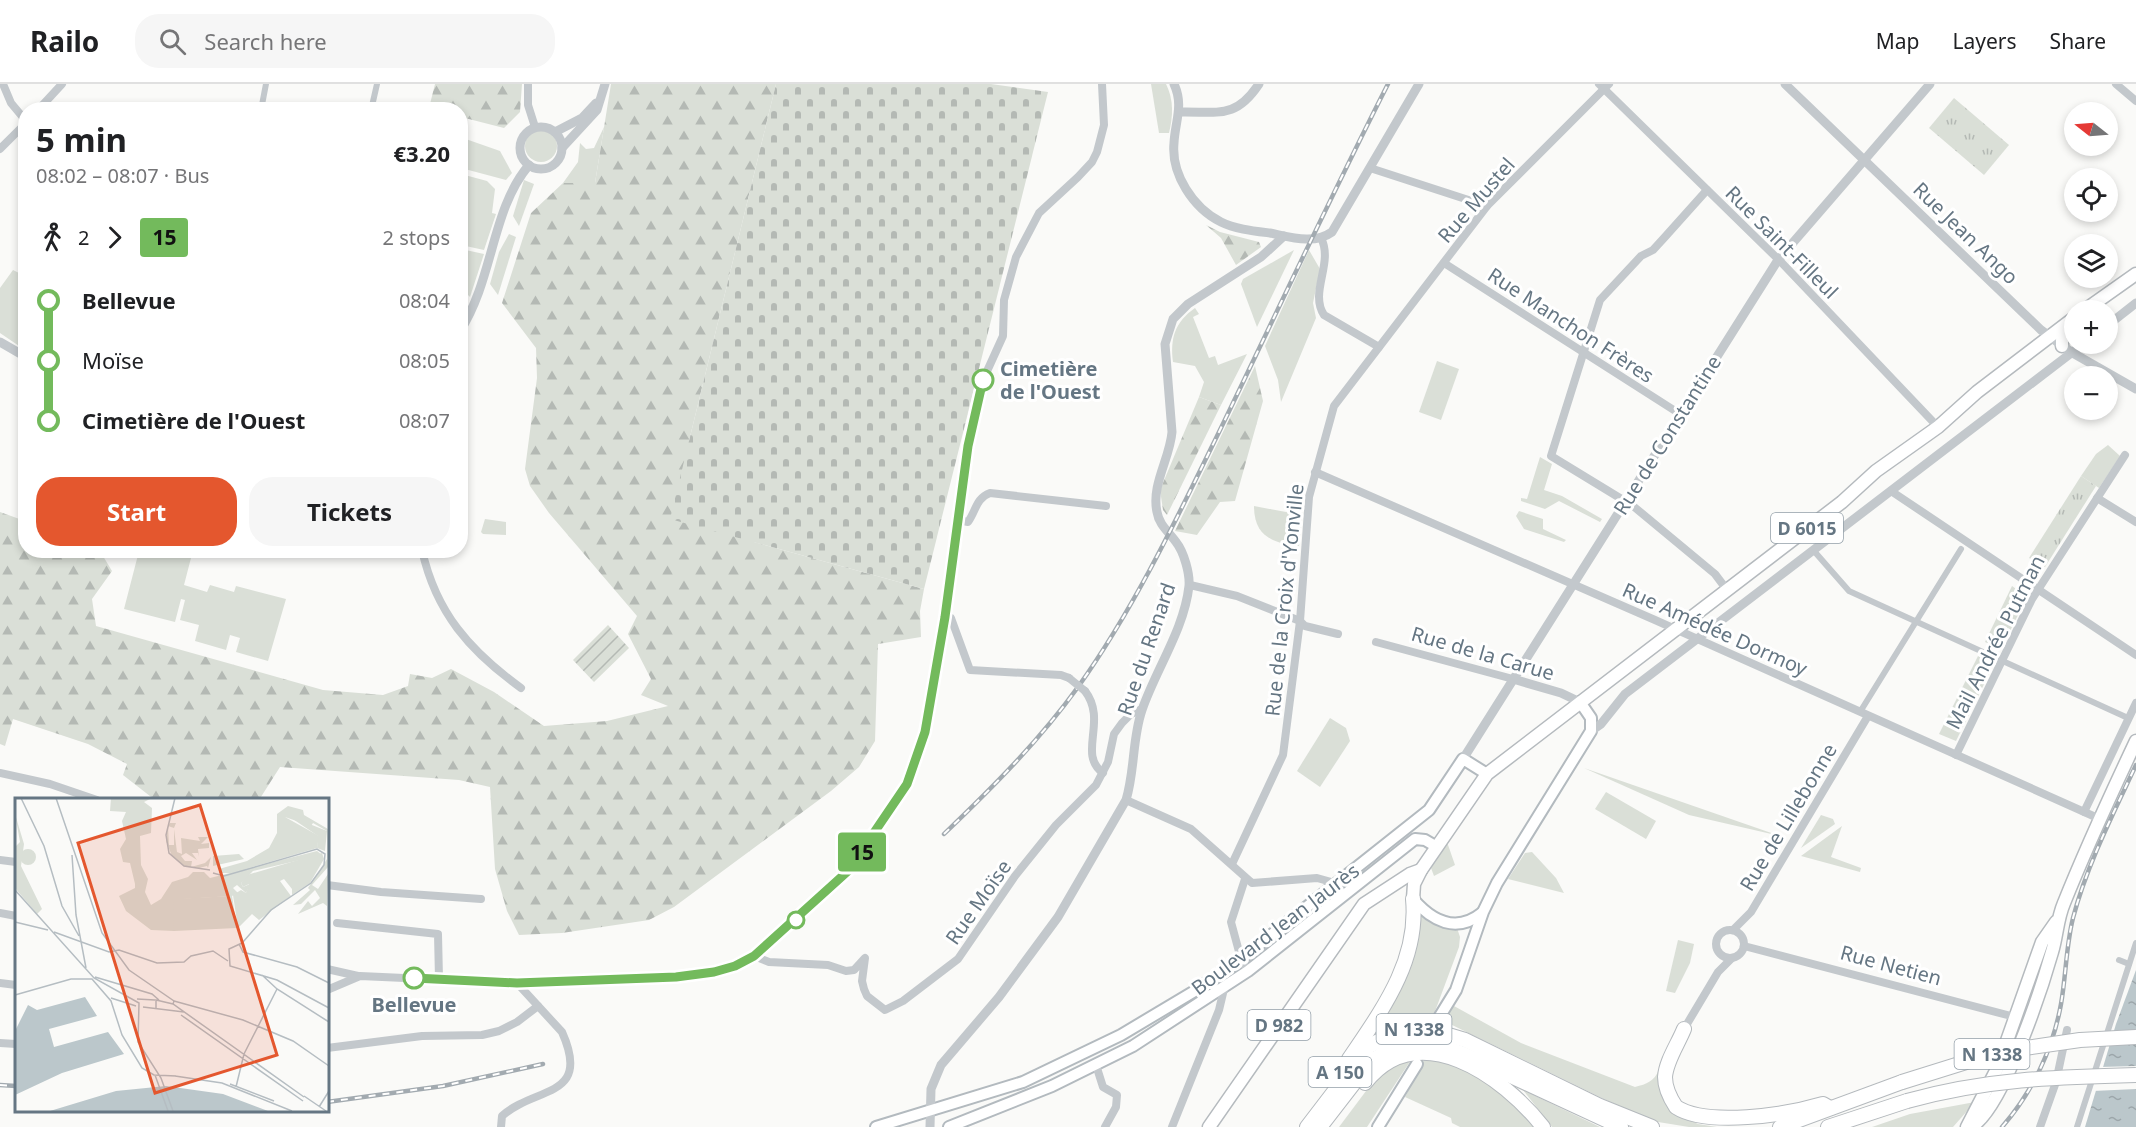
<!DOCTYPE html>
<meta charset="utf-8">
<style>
:root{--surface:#fff;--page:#f6f6f6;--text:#202124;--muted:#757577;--line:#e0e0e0;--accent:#e4572e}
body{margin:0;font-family:"Noto Sans",sans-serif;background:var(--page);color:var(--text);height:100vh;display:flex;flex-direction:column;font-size:22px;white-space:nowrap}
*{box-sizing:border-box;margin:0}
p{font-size:20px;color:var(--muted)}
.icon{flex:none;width:33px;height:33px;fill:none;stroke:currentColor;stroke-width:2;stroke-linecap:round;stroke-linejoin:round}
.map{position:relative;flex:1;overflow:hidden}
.sheet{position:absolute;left:18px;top:18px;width:450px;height:456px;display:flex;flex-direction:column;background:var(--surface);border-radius:24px;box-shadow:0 3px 9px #0003}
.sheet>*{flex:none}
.badge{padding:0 12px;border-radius:4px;font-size:21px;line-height:39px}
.needle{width:39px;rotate:287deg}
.tools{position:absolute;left:2064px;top:18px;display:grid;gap:12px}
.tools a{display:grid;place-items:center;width:54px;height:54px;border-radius:50%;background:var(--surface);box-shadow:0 3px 9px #0003;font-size:30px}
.map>.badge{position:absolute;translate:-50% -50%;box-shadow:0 0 0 3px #fff}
.legs{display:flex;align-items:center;gap:9px;height:66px;padding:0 18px;font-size:20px}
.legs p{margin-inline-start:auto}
.headline{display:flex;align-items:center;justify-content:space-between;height:102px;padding:0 18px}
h1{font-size:33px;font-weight:700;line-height:45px}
.action{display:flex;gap:12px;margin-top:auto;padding:12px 18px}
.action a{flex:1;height:69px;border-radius:24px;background:var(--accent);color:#fff;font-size:24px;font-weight:700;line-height:69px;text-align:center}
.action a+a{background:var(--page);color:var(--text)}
ul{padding:0 18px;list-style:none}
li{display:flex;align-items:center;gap:21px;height:60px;font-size:22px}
li i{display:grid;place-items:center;width:9px;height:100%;margin:0 8px;background:currentColor}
li i::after{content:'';width:15px;height:15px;margin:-8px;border:4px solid;border-radius:50%;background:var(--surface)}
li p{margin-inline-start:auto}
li:first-child i{background:linear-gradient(#0000 50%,currentColor 0)}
li:last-child i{background:linear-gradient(currentColor 50%,#0000 0)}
header{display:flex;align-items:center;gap:36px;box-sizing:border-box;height:84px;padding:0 30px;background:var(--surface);border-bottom:2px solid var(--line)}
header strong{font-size:28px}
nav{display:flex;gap:33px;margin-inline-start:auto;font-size:21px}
.search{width:420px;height:54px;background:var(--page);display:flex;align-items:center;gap:15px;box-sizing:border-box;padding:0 21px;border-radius:24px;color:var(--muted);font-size:22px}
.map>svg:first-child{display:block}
</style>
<header>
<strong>Railo</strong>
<div class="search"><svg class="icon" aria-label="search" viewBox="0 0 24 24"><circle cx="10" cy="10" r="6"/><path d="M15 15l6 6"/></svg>Search here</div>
<nav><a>Map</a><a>Layers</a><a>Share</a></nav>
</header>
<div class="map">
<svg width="2136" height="1043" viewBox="0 0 2136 1043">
<defs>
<pattern id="forest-firs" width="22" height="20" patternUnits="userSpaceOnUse" patternTransform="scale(1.5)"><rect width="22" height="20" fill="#dadfd7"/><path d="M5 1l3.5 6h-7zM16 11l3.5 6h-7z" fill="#b4b9b4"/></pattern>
<pattern id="cemetery-stones" width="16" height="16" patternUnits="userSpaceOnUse" patternTransform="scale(1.5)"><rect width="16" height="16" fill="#dadfd7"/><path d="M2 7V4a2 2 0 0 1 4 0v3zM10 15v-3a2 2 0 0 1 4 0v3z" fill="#b4b9b4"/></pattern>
<pattern id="park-tufts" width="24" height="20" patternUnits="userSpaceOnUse" patternTransform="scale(1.5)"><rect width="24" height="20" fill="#dadfd7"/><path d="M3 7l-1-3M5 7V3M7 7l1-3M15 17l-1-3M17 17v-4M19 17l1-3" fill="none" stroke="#b4b9b4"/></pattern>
<pattern id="garden-furrows" width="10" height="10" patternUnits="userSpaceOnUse" patternTransform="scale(1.5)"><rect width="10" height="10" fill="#dadfd7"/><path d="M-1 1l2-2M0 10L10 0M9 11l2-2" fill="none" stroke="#b4b9b4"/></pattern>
<pattern id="water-ripples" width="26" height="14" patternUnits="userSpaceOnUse" patternTransform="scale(1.5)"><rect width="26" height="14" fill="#bbc7cb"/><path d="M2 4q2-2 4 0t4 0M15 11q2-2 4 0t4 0" fill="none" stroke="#9ca6aa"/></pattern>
</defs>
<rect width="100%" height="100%" fill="#fafaf8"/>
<g fill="#dadfd7">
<path d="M1151,0H1166C1174,16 1173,32 1169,49H1159Z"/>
<polygon points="604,43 595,99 563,99 578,78 580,59 586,65 594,64"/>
<circle cx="541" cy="62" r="16"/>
<polygon points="460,53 500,67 512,89 506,96 461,84"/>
<polygon points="461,90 487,97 495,105 492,129 496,130 484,166 461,161 461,107 463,96 461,95"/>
<polygon points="524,96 534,100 519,142 513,132"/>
<polygon points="509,150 516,153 498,211 490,200 499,168"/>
<polygon points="461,165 484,170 470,213 461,204"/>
<polygon points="1294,166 1257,243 1241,200 1243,195"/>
<polygon points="1309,166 1320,185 1313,219 1316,234 1281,318 1278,296 1265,262"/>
<polygon points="13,186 23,191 19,197 20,201 25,199 25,266 0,249 0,204"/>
<path d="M1195,224L1199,230L1193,233L1209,274L1215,272L1218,281L1247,270L1221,321L1199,313L1204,298L1195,282L1173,278C1170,254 1175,238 1195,224Z"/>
<polygon points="1437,277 1459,285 1441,336 1419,328"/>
<polygon points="2108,361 2120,372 2099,404 2081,392 2096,370"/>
<polygon points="1540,373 1552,380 1544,406 1562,412 1602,435 1600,438 1559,417 1545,425 1521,417 1521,414 1527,415"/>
<path d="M1254,422L1302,431L1299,462C1272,459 1254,452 1254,422Z"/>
<polygon points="1519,427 1543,435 1543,445 1566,456 1564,458 1524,445 1516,432"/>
<polygon points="485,435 506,438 506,451 483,450 481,448"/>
<polygon points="139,467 160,467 191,474 184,501 207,508 210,501 234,508 236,502 286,515 268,577 236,568 240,554 230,551 226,566 195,557 199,541 180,536 185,516 181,515 175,538 124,525"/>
<polygon points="2012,502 2027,513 2001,565 1985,558"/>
<polygon points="1978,572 1994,580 1956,657 1939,650"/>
<polygon points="1330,634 1346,644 1350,657 1320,703 1297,687"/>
<polygon points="1584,684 1780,752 1689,731"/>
<polygon points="1606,708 1656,737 1646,755 1595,725"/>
<polygon points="1821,731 1833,735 1835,740 1801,764"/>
<polygon points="1842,742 1831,773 1861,784 1860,788 1801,772"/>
<polygon points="1447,758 1455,781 1434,792 1431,784"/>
<polygon points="1532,768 1556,794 1564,809 1508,795 1525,769"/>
<path d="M1421,830L1438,841H1456L1460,853L1459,863L1434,930L1444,934L1454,922L1521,959L1635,1003C1647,1000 1654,997 1659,986L1662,987L1676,1029L1698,1040L1717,1043H1689L1658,1038L1608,1017L1450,940C1419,934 1397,939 1370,955C1395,915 1417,877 1421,830Z"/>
<polygon points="1678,856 1694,860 1690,879 1675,909 1666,907"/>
<path d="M1426,972C1470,982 1506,1008 1534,1043H1460L1452,1039L1451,1034L1405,1013Z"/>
<polygon points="1413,973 1367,1043 1339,1043 1378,991"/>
<polygon points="1523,1006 1600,1043 1552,1043"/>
<polygon points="1975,1018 1953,1043 1872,1043 1910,1030"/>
</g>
<g fill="url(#forest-firs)">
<polygon points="435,0 522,0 520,28 504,44 461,33 460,26 429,24"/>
<polygon points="611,0 776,0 689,357 754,458 924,505 920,527 921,553 878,560 875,657 859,683 831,707 674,823 649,836 562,849 519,851 507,827 495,785 490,703 459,696 280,683 259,716 155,716 123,691 127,680 88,660 13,635 5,662 0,660 0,428 25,437 26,466 100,467 112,487 92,515 96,542 323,606 383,611 408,602 410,590 432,594 451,585 494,608 544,642 607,637 668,622 641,611 651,595 628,550 637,532 549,429 530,402 525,385 537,294 536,264 502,219 531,129 563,99 595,99"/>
<polygon points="1206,141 1220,148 1259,158 1261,163 1236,181 1221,154"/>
<polygon points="1255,282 1263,317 1235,417 1220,418 1197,451 1175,447"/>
<polygon points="1199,313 1221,321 1167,431 1163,426 1160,406"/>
</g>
<polygon fill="url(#cemetery-stones)" points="776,0 991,0 1048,8 924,505 670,435"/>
<g fill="url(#park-tufts)">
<polygon points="1954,14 2009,61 1984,91 1929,44"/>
<polygon points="2081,392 2096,402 2045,483 2029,474"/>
</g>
<polygon fill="url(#garden-furrows)" points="608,541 629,564 594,598 573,576"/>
<polygon fill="url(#water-ripples)" points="2136,886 2136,1043 2085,1043 2116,940"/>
<polygon fill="#fafaf8" points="2136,982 2136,1005 2093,1007 2100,983"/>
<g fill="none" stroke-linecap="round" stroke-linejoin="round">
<g stroke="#b3babf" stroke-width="14">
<g id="secondary">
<path d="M1413,815C1432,837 1456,850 1482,829"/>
<polyline points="1440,932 1456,906 1483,828 1497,799 1591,647 1591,634 1580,618"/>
<polyline points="876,1043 1023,998 1121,951 1193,908 1241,875 1429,726 1463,675 1487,690"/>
<polyline points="949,1043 1052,1002 1133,962 1248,887 1415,755 1425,756 1437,763"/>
<polyline points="1378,1043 1417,980"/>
</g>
</g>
<g stroke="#b5babe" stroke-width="15">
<g id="primary">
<polyline points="2085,226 2136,190"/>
<polyline points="2062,262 2062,256 2074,240"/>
<polyline points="1413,815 1414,800 1421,786 1487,690 1842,418 1876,387 1938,343 1977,308 2074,234"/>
<polyline points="1209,1043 1364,820 1410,790 1421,786"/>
<polyline points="1967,1043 1997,985 2042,858 2056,838"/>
<path d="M1970,1043C2001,1030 2042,903 2052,868C2057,852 2057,835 2064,819C2086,764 2111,710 2136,657"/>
</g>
</g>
<g stroke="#b4b9bd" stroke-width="16">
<g id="trunk">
<path d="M1684,945C1678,960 1666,977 1665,993C1665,1004 1670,1014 1676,1023C1707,1043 1786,1031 1823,1020L1830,1024"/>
<path d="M1349,975C1382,926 1419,877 1413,815"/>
<path d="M1365,999C1418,931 1503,992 1543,1043"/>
<polyline points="1307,1043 1369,962 1396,948 1425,944 1465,956 1600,1022 1652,1043"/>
<polyline points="1320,1043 1371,977 1399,960 1414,957 1430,958 1461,969 1621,1043"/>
<polyline points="1780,1043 1902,998"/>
<polyline points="1828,1043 1907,1017"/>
</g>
</g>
<g stroke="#c3c8cc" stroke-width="6">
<polyline points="372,22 377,0"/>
<polyline points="261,26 266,0"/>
<polyline points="363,26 365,21"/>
<polyline points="1814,467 1849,507 2128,634"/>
<polyline points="1860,628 1961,465"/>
<polyline points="2119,876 2129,880"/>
<polyline points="2077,1043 2136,859"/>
</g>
<g stroke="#c3c8cc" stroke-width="8">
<polyline points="3,0 11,19 26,37"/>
<polyline points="528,0 528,21 535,43"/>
<polyline points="1599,0 1781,178 1938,343"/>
<polyline points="2116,0 2136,17"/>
<polyline points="38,26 62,0"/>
<polyline points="0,65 26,39"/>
<polyline points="1370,84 1487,122"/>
<polyline points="1707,106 1664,154 1653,166 1641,172 1600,216 1551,372 1633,422 1715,490 1727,506"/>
<path d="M1321,154C1334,179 1309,208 1324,231L1379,263"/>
<polyline points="1444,179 1680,330"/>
<polyline points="1315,388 1655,536 2100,735"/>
<polyline points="1891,407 2136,571"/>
<polyline points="2097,414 2136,438"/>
<path d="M958,436L968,438C976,427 976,414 990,409L1106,422"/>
<path d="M422,466C436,529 470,567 521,604"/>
<polyline points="1190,501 1237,512 1300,537 1305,542 1338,550"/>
<polyline points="945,533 951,534 970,586 1061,591 1069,594"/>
<polyline points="1376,558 1513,595"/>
<path d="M1085,607C1108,637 1077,670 1103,689"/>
<polyline points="1956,671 2032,515 2125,371"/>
<polyline points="0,689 50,700 97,716"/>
<polyline points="1126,716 1191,745 1252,799 1317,794 1335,799"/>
<polyline points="2084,728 2136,619"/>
<polyline points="0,776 16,778"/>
<polyline points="1232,780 1283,671 1300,537 1309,413 1334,322 1487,122 1609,0"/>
<polyline points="1245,795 1231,838 1241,875 1248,887"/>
<polyline points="327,801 381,808 481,815"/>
<polyline points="0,829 16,832"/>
<polyline points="337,839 438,850 439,895"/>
<circle cx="1730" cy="860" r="14"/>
<polyline points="1733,846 1751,828 1868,632"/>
<polyline points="1744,862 2015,933"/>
<polyline points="754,872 769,878 828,881 846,887 854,886 865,874 862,897 864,905 867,912 885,926 903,917 958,875 1015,792 1056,741 1096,701 1108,678 1114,650 1122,639 1131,630 1142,625"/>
<polyline points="327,885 358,892"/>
<polyline points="0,899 16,901"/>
<polyline points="327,906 360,892 517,899 676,893 714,888 735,883 754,872 848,787 896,718 915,681 933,610 968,362 983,296 1003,252 1004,216 1016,173 1039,129 1078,93 1092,78 1097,68 1104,41 1102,0"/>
<polyline points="1684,945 1718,888 1731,875"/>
<polyline points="0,959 16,960"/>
<polyline points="327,964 422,952 482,951 499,947 517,938 538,922"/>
<polyline points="1096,981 1103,1003 1117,1011 1116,1023 1105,1043"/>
<path d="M501,1043L502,1032C535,1002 592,1015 562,948L517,899"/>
<polyline points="1172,1043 1219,926 1224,905"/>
<polyline points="2040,1043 2056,998 2067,946"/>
</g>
<g stroke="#c3c8cc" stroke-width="9">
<path d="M1174,0C1184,21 1175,38 1174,59C1171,90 1193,124 1221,138C1235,145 1254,147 1270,149C1290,153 1314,161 1332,148L1419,0"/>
<polyline points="1785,0 2041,246 2071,268 2136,305"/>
<path d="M1179,28C1218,27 1235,36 1259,0"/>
<circle cx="541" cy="64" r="21"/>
<polyline points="555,48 582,34 596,19"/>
<polyline points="562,64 597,26 605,0"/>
<polyline points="2108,241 2136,219"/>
<path d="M460,247C494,194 491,126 529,81"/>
<polyline points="0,258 26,273"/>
<polyline points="1513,595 1561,609 1580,618"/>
<polyline points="1591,647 1601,640 1625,610 2083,260"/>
<polyline points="1463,675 1778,176 1930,0"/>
<path d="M930,1043L931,1005L941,981L999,913L1058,833L1126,716C1135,687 1132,655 1142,626C1156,585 1184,546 1189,502C1190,490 1184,468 1176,458C1169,448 1159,441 1157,428C1151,401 1170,374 1172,348L1165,260L1173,235L1188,220L1261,173L1284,152"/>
</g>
<use href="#secondary" stroke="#fff" stroke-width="10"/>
<use href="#primary" stroke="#fff" stroke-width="12"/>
<use href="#trunk" stroke="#fff" stroke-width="14"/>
<g stroke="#a2aab0" stroke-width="4.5">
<g id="rail">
<path d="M944,750C992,704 1039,657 1078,603C1135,523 1177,434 1220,346C1276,230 1330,114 1388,0"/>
<polyline points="0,1001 16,1002"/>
<polyline points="327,1018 443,1002 543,980"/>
<path d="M2002,1043C2032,1009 2053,965 2061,920C2066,892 2066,862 2073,834C2087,781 2113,730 2136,681"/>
</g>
</g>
<use href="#rail" stroke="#fff" stroke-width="2" stroke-dasharray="7" stroke-linecap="butt"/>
<g stroke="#b4b9bd" stroke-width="16" stroke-linecap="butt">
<g id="trunk-bridge">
<polyline points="1902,998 1998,968 2080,956 2136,953"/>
<path d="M1907,1017C1986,995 2055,993 2136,991"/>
</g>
</g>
<polyline stroke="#c3c8cc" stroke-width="8" points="1069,594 1085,607"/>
<use href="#trunk-bridge" stroke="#fff" stroke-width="14"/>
</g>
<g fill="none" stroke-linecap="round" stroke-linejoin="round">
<g stroke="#fff" stroke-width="14">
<polyline id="line-1" points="414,894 517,899 676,893 714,888 735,882 754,872 848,787 907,700 925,648 945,533 968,362 983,296"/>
</g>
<use href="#line-1" stroke="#73ba5c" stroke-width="9"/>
</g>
<g fill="#fff" stroke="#73ba5c" stroke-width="3">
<circle cx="983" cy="296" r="10"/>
<circle cx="796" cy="836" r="8"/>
<circle cx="414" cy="894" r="10"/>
</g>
<g text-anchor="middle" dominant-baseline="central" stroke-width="6" stroke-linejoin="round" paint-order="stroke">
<g fill="#fff" stroke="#939fa8" stroke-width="1.5">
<rect x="1771" y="429" width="72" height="30" rx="4.5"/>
<rect x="1247.5" y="926" width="63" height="30" rx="4.5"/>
<rect x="1376.5" y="930" width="75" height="30" rx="4.5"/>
<rect x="1954.5" y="955" width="75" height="30" rx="4.5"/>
<rect x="1308.5" y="973" width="63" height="30" rx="4.5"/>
</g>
<g font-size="18" font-weight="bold" fill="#657683">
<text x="1807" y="444">D 6015</text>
<text x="1279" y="941">D 982</text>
<text x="1414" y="945">N 1338</text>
<text x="1992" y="970">N 1338</text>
<text x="1340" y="988">A 150</text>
</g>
<g font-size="20" fill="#657683" stroke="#fff">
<text transform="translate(1476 116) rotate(-49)">Rue Mustel</text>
<text transform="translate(1966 149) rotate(44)">Rue Jean Ango</text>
<text transform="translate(1782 158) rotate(45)">Rue Saint-Filleul</text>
<text transform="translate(1571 241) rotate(33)">Rue Manchon Frères</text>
<text transform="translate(1667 351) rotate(-58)">Rue de Constantine</text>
<text transform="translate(1284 516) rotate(-84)">Rue de la Croix d'Yonville</text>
<text transform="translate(1715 545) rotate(24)">Rue Amédée Dormoy</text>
<text transform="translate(1995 558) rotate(-63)">Mail Andrée Putman</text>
<text transform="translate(1146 565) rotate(-71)">Rue du Renard</text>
<text transform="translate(1483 569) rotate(16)">Rue de la Carue</text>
<text transform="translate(1788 733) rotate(-59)">Rue de Lillebonne</text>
<text transform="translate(978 818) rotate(-55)">Rue Moïse</text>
<text transform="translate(1275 845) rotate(-37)">Boulevard Jean Jaurès</text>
<text transform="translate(1891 881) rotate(15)">Rue Netien</text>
</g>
<g font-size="20" font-weight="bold" fill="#657683" stroke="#fff" text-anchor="start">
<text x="1000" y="284">Cimetière<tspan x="1000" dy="23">de l'Ouest</tspan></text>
<text x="414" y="920" text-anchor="middle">Bellevue</text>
</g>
</g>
<g transform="translate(15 714)">
<rect width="314" height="314" fill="#fafaf8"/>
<path d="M272,17L312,33L310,53L302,50L303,38ZM155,25H161L159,30L153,28L154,47H159V31L162,54L167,56L166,40L185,43L183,39H193L186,46L194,45V50L183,51L184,59L183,55H177L182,62L171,55L166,58L170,63H177L176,69L190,65L196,59L193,70L192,68L184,70L169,68L157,58L151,43L153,28ZM5 59a8 8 0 1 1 16 0a8 8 0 1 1-16 0ZM307,55L309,61L295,85L277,97V91L269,81L265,83L276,98L244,122L237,116L223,130L218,97L226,92L231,95L234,86L228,89L226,85L232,77Z" fill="#dadfd7"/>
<path d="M96,0H137L129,4L137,10L136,35L125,38L126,67L133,81L130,94L136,107L146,101L157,84L173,79L178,74H189L195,80L302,53L307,57L238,73L226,85L228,89L235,86L231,95L222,87L218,90L223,95L217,98L168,101L159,112V133L136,132L111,113L104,98L120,90V86L115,65L108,64L105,51L111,41L107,23L111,14L95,13ZM273,8L288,12L289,17L313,31V69L297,87L303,91L313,76L312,108L308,105L283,116L293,103L297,108L305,100L300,92L286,106L278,107L295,92L293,90L312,61V33L298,25L296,28L270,19L304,38L302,50L217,75H204V71L232,63L254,50L262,35V16ZM0,16L9,46L6,68L27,111L22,116L0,90V49L5,44ZM224,56L229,61L198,68V58Z" fill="#dadfd7"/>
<path d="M217,98L222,130L159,133L158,101Z" fill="#dadfd7"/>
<path d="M70,199L82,218L34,231L39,249L93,234L109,256L47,275L0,297V233L13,207L22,212ZM151,288L208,296L253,313H35L101,293Z" fill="#bbc7cb"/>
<path fill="none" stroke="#b5bdc2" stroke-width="1.5" d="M6,0L29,48L47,108L64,138M41,0L87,135L114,172L159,203L158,206M160,0L151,37L154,55L169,68L195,72M57,57L61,117L71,170M198,75L209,78L302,51L310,56L309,67L296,85L256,112L228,144M0,92L79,180L124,205L123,244L146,280L158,313M0,124L33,132M39,134L94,154L104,152L142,165L169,164L176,158L198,153L213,163M227,145L214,151L215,168L262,182L314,210M224,146L228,154L282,169L314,185M247,177L262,191L314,224M80,179L137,196L144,202M0,197L56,181H77L96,203L107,237L127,270L139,277L161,278M96,200L121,208M122,201L140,202M159,203L228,222L278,243L314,268M128,209L169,214M141,210V202L158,206L289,299M166,217L288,303M140,277L153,313M160,278L207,285L277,313M215,286L259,303M221,289L229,256L262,191M289,298L311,313M304,309L314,293"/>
<path fill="#e4572e" fill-opacity="0.15" stroke="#e4572e" stroke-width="3" d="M185,7L262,257L140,295L63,45Z"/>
<rect width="314" height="314" fill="none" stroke="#657683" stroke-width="3"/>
</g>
</svg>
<div class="tools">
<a><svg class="needle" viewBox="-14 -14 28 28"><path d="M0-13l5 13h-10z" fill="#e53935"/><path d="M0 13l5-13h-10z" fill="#757577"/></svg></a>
<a><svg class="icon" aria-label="locate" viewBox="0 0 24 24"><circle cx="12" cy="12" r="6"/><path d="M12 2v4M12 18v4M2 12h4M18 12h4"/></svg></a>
<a><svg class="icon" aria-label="layers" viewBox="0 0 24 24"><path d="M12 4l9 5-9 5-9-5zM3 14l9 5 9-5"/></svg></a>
<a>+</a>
<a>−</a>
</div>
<b class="badge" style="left:862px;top:768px;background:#73ba5c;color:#111">15</b>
<section class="sheet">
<div class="headline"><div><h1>5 min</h1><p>08:02 – 08:07 · Bus</p></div><b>€3.20</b></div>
<div class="legs"><svg class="icon" aria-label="walk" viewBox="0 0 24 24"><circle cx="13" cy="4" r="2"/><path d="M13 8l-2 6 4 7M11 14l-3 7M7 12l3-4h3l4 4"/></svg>2<svg class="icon" aria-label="forward" viewBox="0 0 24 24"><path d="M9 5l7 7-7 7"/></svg><b class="badge" style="background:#73ba5c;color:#111">15</b><p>2 stops</p></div>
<ul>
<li><i style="color:#73ba5c"></i><b>Bellevue</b><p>08:04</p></li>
<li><i style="color:#73ba5c"></i><span>Moïse</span><p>08:05</p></li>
<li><i style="color:#73ba5c"></i><b>Cimetière de l'Ouest</b><p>08:07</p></li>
</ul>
<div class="action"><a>Start</a><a>Tickets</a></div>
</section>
</div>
